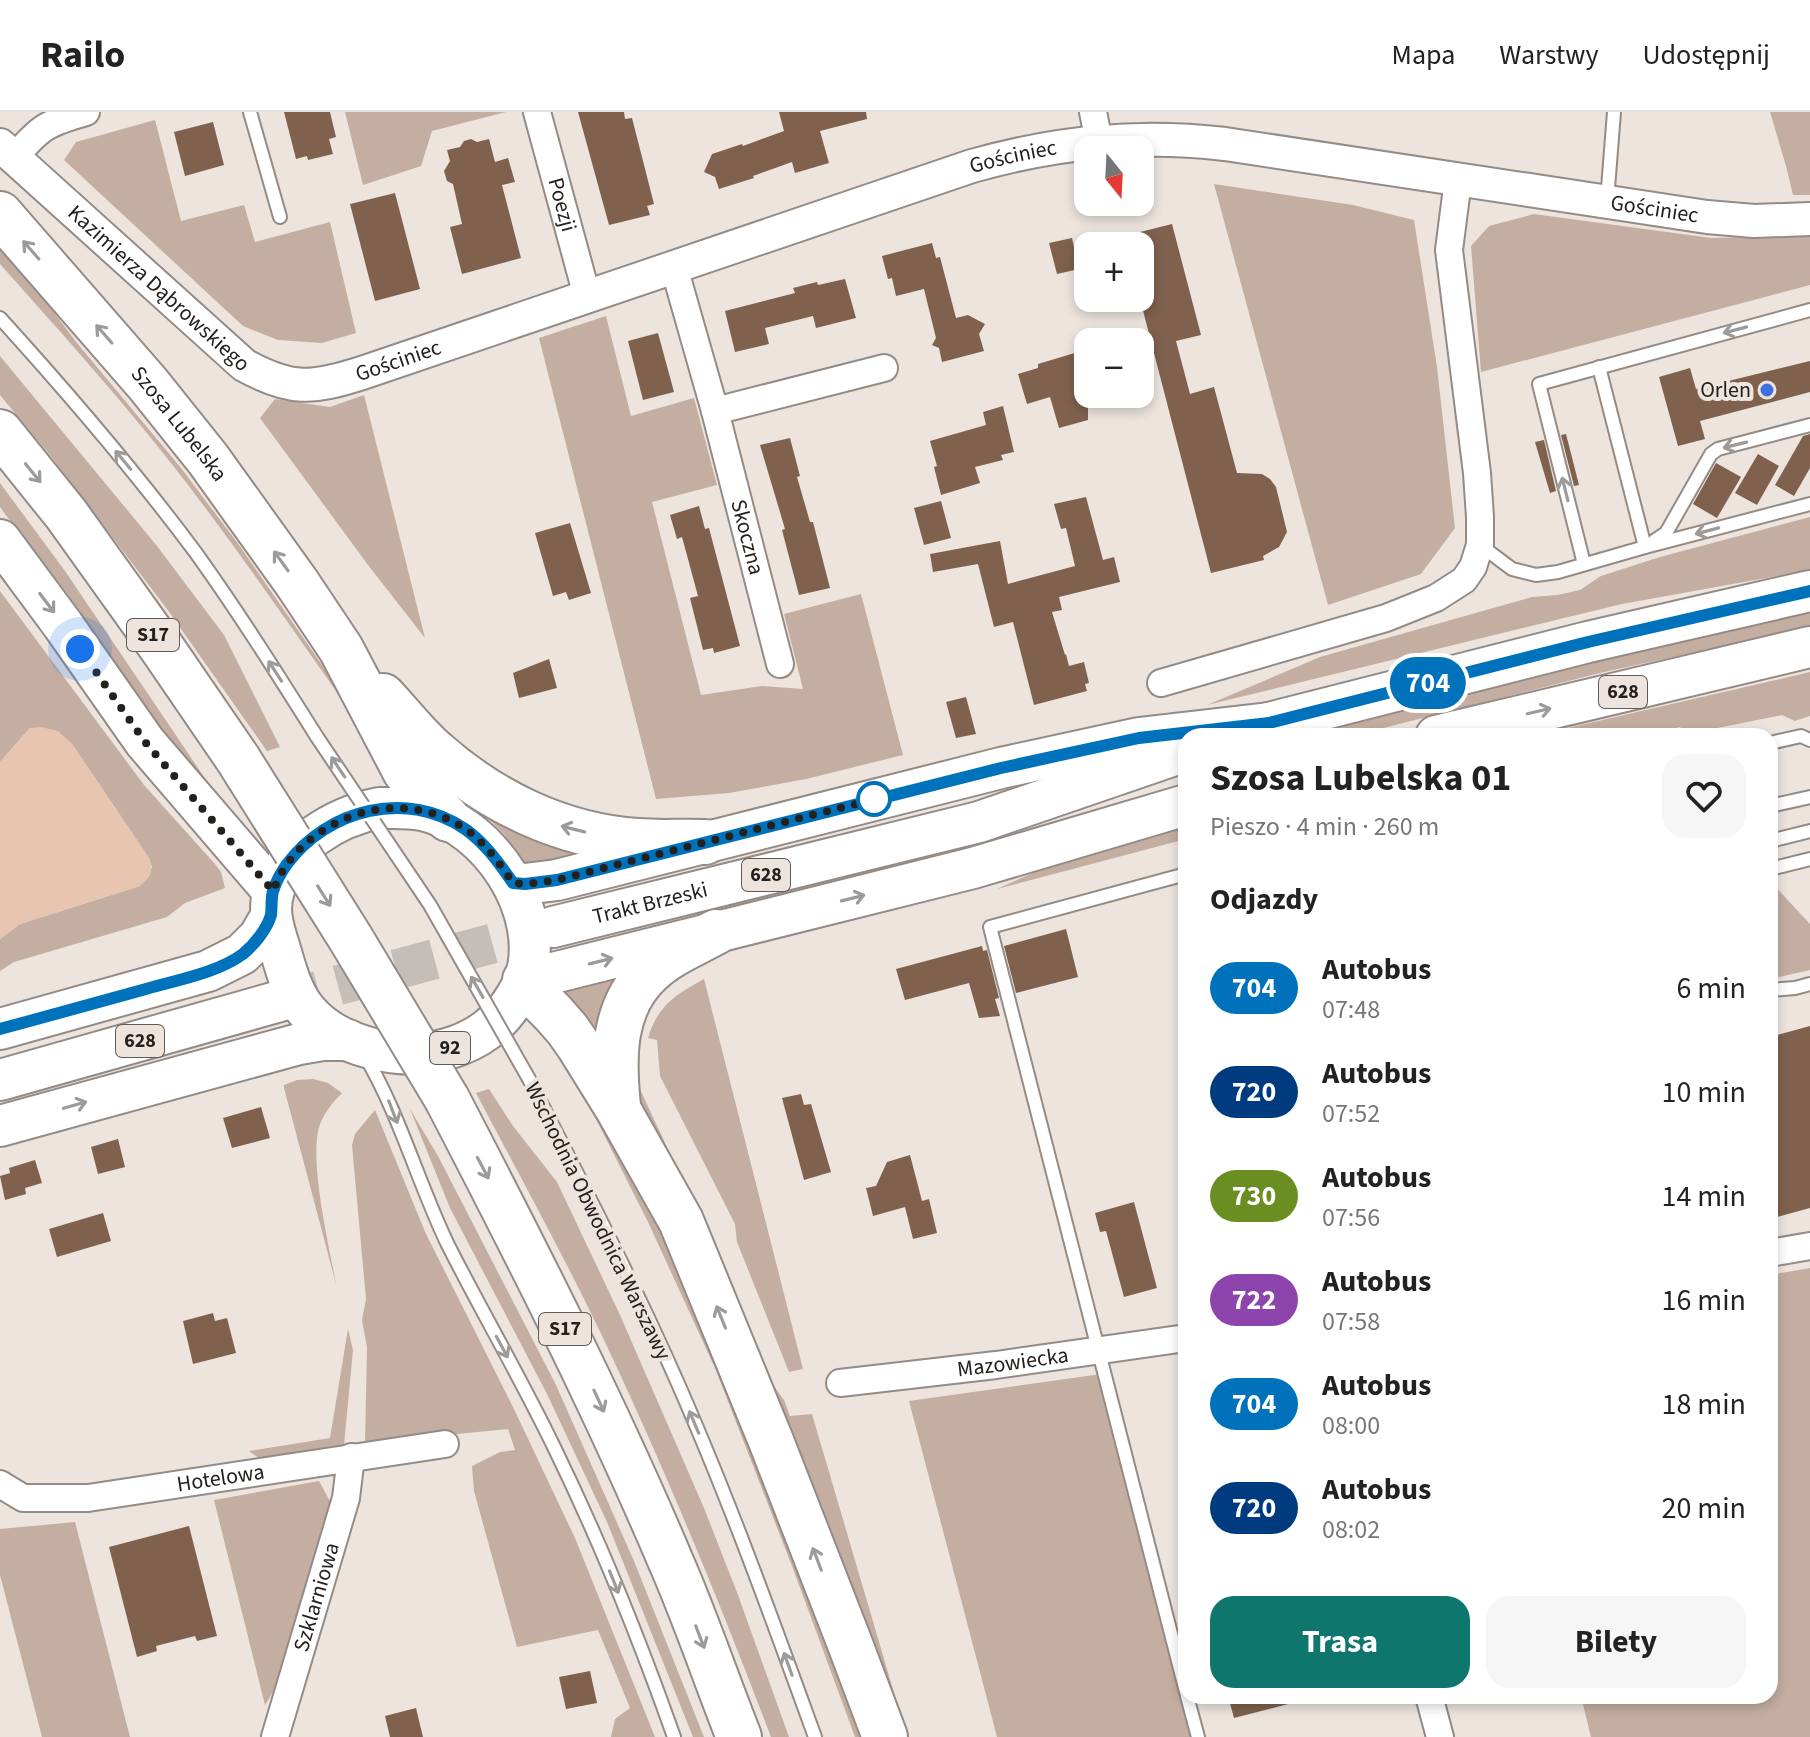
<!DOCTYPE html>
<html lang="pl">
<meta charset="utf-8">
<style>
:root{--surface:#fff;--page:#f6f6f6;--text:#222;--muted:#767676;--line:#e0e0e0;--accent:#0f766e}
body{margin:0;font-family:"Source Sans 3",sans-serif;background:var(--page);color:var(--text);height:100vh;display:flex;flex-direction:column;font-size:30px;white-space:nowrap}
*{box-sizing:border-box;margin:0}
p{font-size:26px;color:var(--muted)}
.icon{flex:none;width:44px;height:44px;fill:none;stroke:currentColor;stroke-width:2;stroke-linecap:round;stroke-linejoin:round}
.map{position:relative;flex:1;overflow:hidden}
.sheet{position:absolute;left:1178px;top:616px;width:600px;height:976px;display:flex;flex-direction:column;background:var(--surface);border-radius:24px;box-shadow:0 4px 12px #0003}
.sheet>*{flex:none}
.badge{padding:0 16px;border-radius:26px;font-size:28px;line-height:52px}
.needle{width:52px;rotate:162deg}
.tools{position:absolute;left:1074px;top:24px;display:grid;gap:16px}
.tools a{display:grid;place-items:center;width:80px;height:80px;border-radius:16px;background:var(--surface);box-shadow:0 4px 12px #0003;font-size:40px}
.you{position:absolute;width:40px;height:40px;margin:-20px;border:6px solid #fff;border-radius:50%;background:#1a73e8;box-shadow:0 0 0 12px #1a73e833}
.map>.badge{position:absolute;translate:-50% -50%;box-shadow:0 0 0 4px #fff}
h2{padding:0 32px;font-size:30px;line-height:72px}
.round{display:grid;place-items:center;flex:none;width:84px;height:84px;border-radius:24px;background:var(--page)}
.summary{display:flex;align-items:center;justify-content:space-between;height:136px;padding:0 32px}
h1{font-size:38px;font-weight:700;line-height:60px}
.button{display:flex;gap:16px;margin-top:auto;padding:16px 32px}
.button a{flex:1;height:92px;border-radius:24px;background:var(--accent);color:#fff;font-size:32px;font-weight:700;line-height:92px;text-align:center}
.button a+a{background:var(--page);color:var(--text)}
ul{padding:0;list-style:none}
li{display:flex;align-items:center;gap:24px;height:104px;padding:0 32px}
li div{flex:1}
li b{display:block;font-size:30px}
li em{font-style:normal}
li .badge{min-width:88px;font-weight:700;text-align:center}
header{display:flex;align-items:center;gap:48px;box-sizing:border-box;height:112px;padding:0 40px;background:var(--surface);border-bottom:2px solid var(--line)}
header strong{font-size:38px}
nav{display:flex;gap:44px;margin-inline-start:auto;font-size:28px}
.map>svg:first-child{display:block}
</style>
<header>
<strong>Railo</strong>
<nav><a>Mapa</a><a>Warstwy</a><a>Udostępnij</a></nav>
</header>
<div class="map">
<svg width="1810" height="1625" viewBox="0 0 1810 1625">
<rect width="100%" height="100%" fill="#ede4de"/>
<g fill="#c4aea1">
<polygon points="345,0 506,0 432,19 421,54 363,73"/>
<polygon points="1770,0 1810,0 1810,83 1793,83 1786,54"/>
<polygon points="155,8 181,109 244,93 255,130 330,110 356,221 322,231 278,228 243,214 64,48 76,30"/>
<polygon points="1214,72 1353,93 1414,108 1437,255 1455,416 1421,462 1328,493"/>
<polygon points="1534,102 1711,126 1810,124 1810,173 1481,260 1471,134 1489,114"/>
<path d="M0,128L77,231L181,356L239,433L358,605L360,613C297,524 235,432 167,346C114,279 57,216 0,152Z"/>
<polygon points="606,204 631,304 694,286 717,373 652,390 701,583 762,574 803,577 784,502 861,482 903,643 806,667 729,681 656,687 539,226"/>
<polygon points="0,244 157,434 224,523 280,635 267,639 167,497 49,342 0,283"/>
<polygon points="364,283 425,526 368,453 260,306 275,287 330,295"/>
<polygon points="0,371 65,459 225,696 207,676 160,617 0,395"/>
<polygon points="1810,405 1810,458 1622,492 1207,593 1320,545 1532,485 1557,483 1580,478 1601,464 1660,445"/>
<polygon points="0,479 144,673 215,752 221,760 225,776 185,791 167,805 14,850 0,859 0,827 20,812 140,774 152,755 149,746 72,632 58,620 30,616 0,650"/>
<polygon points="1810,495 1810,515 1803,517 1604,560 1352,624 1295,624"/>
<polygon points="1810,560 1810,604 1795,609 1782,603 1687,622 1680,615 1641,624 1533,624"/>
<polygon points="434,672 619,743 533,763 515,742 505,723 491,709"/>
<path d="M1186,711V727L997,777C1058,748 1121,728 1186,711Z"/>
<polygon points="1770,769 1810,812 1810,858 1770,867"/>
<polygon points="637,855 606,937 550,879"/>
<path d="M704,867L803,1257L789,1260L737,1130L735,1112L660,964L657,928L648,926C658,893 675,883 704,867Z"/>
<polygon points="635,912 638,973 733,1177 770,1269 784,1288 790,1304 812,1302 907,1625 904,1625 634,986"/>
<polygon points="567,955 654,1094 868,1625 855,1625 792,1454 715,1256 648,1110 596,1007"/>
<path d="M313,967L328,971L342,981C333,990 325,1000 320,1012C308,1047 329,1133 336,1172L284,976V973L297,968Z"/>
<path d="M489,977L513,1014L557,1070L620,1203L704,1396L738,1483L789,1625H771C722,1496 670,1369 612,1245C570,1155 522,1068 476,981Z"/>
<polygon points="410,997 438,1044 556,1273 634,1449 704,1625 693,1625 607,1410 547,1282 450,1096"/>
<polygon points="375,998 426,1122 513,1295 575,1426 655,1625 611,1625 615,1607 630,1596 598,1518 517,1535 474,1379 472,1354 500,1340 515,1338 508,1317 365,1331 367,1235 362,1208 366,1187 352,1033 355,1022"/>
<polygon points="1810,1156 1810,1625 1591,1625 1581,1584 1770,1584 1770,1163"/>
<polygon points="348,1217 353,1238 344,1333 259,1346 249,1339 330,1326"/>
<polygon points="1108,1261 1186,1584 1193,1584 1204,1625 997,1625 909,1289"/>
<polygon points="319,1369 331,1391 285,1561 265,1593 214,1388"/>
<polygon points="75,1410 130,1625 42,1625 0,1463 0,1417"/>
</g>
<path fill="#e7c5b0" d="M41,615L58,619L72,632L149,746C154,760 151,764 140,774L20,812L0,827V650L30,616Z"/>
<g fill="#7f614e">
<polygon points="284,0 330,0 336,25 329,27 333,42 308,48 307,44 296,47"/>
<polygon points="578,0 624,0 625,7 632,6 654,92 647,94 650,103 609,113"/>
<polygon points="779,0 866,0 867,7 820,19 829,51 795,61 792,50 753,64 754,66 719,77 715,65 704,60 712,42 742,32 743,34 784,19"/>
<polygon points="213,10 224,53 185,64 174,20"/>
<polygon points="471,27 477,30 489,27 495,50 508,46 515,70 502,73 521,146 462,162 450,115 462,112 453,72 447,69 444,59 450,49 447,38 460,35 464,29"/>
<polygon points="395,81 420,177 375,189 350,92"/>
<polygon points="1172,112 1201,223 1176,229 1190,282 1214,275 1237,361 1262,362 1270,367 1276,375 1287,420 1279,435 1263,444 1264,448 1211,461 1140,187 1140,120"/>
<polygon points="1072,126 1079,157 1057,162 1049,131"/>
<polygon points="932,131 936,146 940,145 956,206 968,203 985,212 979,222 984,239 942,250 939,236 932,233 936,226 924,177 896,184 892,166 888,167 882,144"/>
<polygon points="845,167 856,206 816,216 813,204 765,216 769,232 735,240 725,199 795,181 793,176 817,170 818,173"/>
<polygon points="658,221 674,280 643,288 628,229"/>
<polygon points="1088,237 1088,308 1059,316 1050,285 1027,292 1018,262 1038,256 1038,252"/>
<polygon points="1810,249 1810,280 1700,309 1705,327 1678,334 1659,265 1690,256 1696,277"/>
<polygon points="1003,294 1014,340 1001,343 1003,348 975,355 980,371 941,383 934,355 937,354 930,329 986,313 983,300"/>
<polygon points="1566,322 1579,373 1574,374 1561,323"/>
<polygon points="1810,322 1810,356 1794,384 1775,373 1803,324"/>
<polygon points="790,326 800,364 797,365 810,410 813,410 830,476 799,483 782,418 785,417 760,333"/>
<polygon points="1544,328 1556,379 1550,381 1535,330"/>
<polygon points="1758,342 1779,354 1757,393 1735,381"/>
<polygon points="1716,351 1741,365 1717,406 1693,392"/>
<polygon points="1086,385 1103,448 1114,445 1120,470 1059,485 1062,498 1052,500 1065,543 1066,542 1069,554 1084,550 1089,571 1085,572 1087,579 1034,593 1013,510 994,515 978,452 933,460 930,442 1000,429 1008,472 1075,454 1066,416 1061,417 1054,392"/>
<polygon points="941,389 951,426 924,433 914,396"/>
<polygon points="699,394 705,417 709,416 740,534 714,541 713,536 703,538 690,486 698,484 682,425 677,427 670,403"/>
<polygon points="570,411 591,481 569,488 566,480 553,484 535,421"/>
<polygon points="549,547 557,576 519,586 513,561"/>
<polygon points="966,585 976,622 956,626 946,590"/>
<polygon points="1066,817 1078,865 1016,881 1004,834"/>
<polygon points="982,834 983,839 987,838 999,886 995,887 1000,904 979,906 969,871 905,888 896,857"/>
<polygon points="1810,914 1810,1096 1770,1107 1770,925"/>
<polygon points="801,982 804,993 811,992 831,1060 804,1068 782,986"/>
<polygon points="261,995 270,1026 232,1036 223,1006"/>
<polygon points="118,1027 125,1055 98,1062 91,1035"/>
<polygon points="910,1043 922,1089 929,1087 937,1121 913,1127 905,1095 873,1104 866,1076 876,1074 887,1050"/>
<polygon points="35,1048 42,1071 25,1076 26,1082 5,1088 0,1064 10,1061 9,1056"/>
<polygon points="1134,1090 1157,1176 1124,1185 1106,1119 1100,1120 1095,1101"/>
<polygon points="103,1101 111,1129 57,1145 49,1117"/>
<polygon points="213,1201 215,1209 227,1206 236,1241 193,1252 183,1209"/>
<polygon points="189,1414 217,1524 197,1529 195,1524 156,1534 157,1539 137,1545 109,1435"/>
<polygon points="590,1559 597,1591 566,1597 559,1565"/>
<polygon points="1228,1584 1291,1584 1292,1591 1234,1606"/>
<polygon points="416,1596 423,1625 390,1625 385,1604"/>
</g>
<g fill="none" stroke-linecap="round" stroke-linejoin="round">
<polyline stroke="#c5bdb8" stroke-width="40" stroke-dasharray="40 20" stroke-linecap="butt" points="280,889 553,815"/>
<g stroke="#948b86" stroke-width="16">
<g id="service">
<polyline points="250,0 280,105"/>
<polyline points="1607,89 1614,0"/>
<path d="M0,206C69,282 135,359 196,441C239,501 278,563 317,625"/>
<polyline points="1599,255 1645,435"/>
<polyline points="1654,429 1666,421 1711,342 1718,337 1810,313"/>
<polyline points="1480,433 1512,457 1536,463 1558,460 1645,435 1810,392"/>
<polyline points="1584,452 1539,272 1810,198"/>
<polyline points="1770,631 1801,624 1810,628"/>
<polyline points="1770,694 1810,685"/>
<polyline points="1770,729 1810,719"/>
<polyline points="1770,757 1810,747"/>
<polyline points="1186,762 990,815 1186,1580"/>
<polyline points="1770,878 1795,876 1810,872"/>
<path d="M365,944C400,1003 418,1071 448,1133C482,1200 520,1265 553,1333C599,1427 639,1526 674,1625"/>
<path d="M529,967C572,1052 616,1136 656,1223C717,1354 766,1490 815,1625"/>
<polyline points="1187,1584 1198,1625"/>
</g>
</g>
<g stroke="#948b86" stroke-width="30">
<g id="minor">
<path id="s1" d="M537,0L587,184"/>
<polyline points="1093,0 1099,30"/>
<path d="M14,46C40,15 47,11 86,0"/>
<path id="s2" d="M674,155L715,299L780,552"/>
<polyline points="715,299 884,256"/>
<polyline points="1161,571 1386,506 1436,486 1464,468 1473,455 1480,433 1480,405 1477,361 1449,138 1458,68"/>
<polyline points="1770,1141 1810,1134"/>
<path id="s3" d="M840,1271L996,1253L1186,1226"/>
<path id="s4" d="M0,1372L23,1386H88L445,1332"/>
<polyline points="1429,1584 1440,1625"/>
<path id="s5" d="M275,1625L346,1386L351,1345"/>
</g>
</g>
<g stroke="#948b86" stroke-width="36">
<g id="tertiary">
<path id="s6" d="M0,33L244,253C291,279 312,277 362,261L972,54C1057,30 1137,22 1225,32L1707,105L1754,109L1810,107"/>
</g>
</g>
<g stroke="#948b86" stroke-width="44">
<g id="primary">
<polyline points="0,428 63,513 145,630 273,779"/>
<polyline points="1246,619 1269,611 1588,530 1810,479"/>
<polyline points="1436,624 1810,535"/>
<path d="M379,696C393,696 408,695 422,698C489,712 547,800 525,867C524,873 519,878 517,883C500,912 478,928 447,937C402,950 336,935 306,898C292,881 286,858 280,837C274,818 267,799 274,778C288,733 335,705 379,696Z"/>
<polyline points="513,771 525,772 557,768 1001,656 1139,626 1269,611"/>
<path id="s7" d="M553,815L979,710L1186,639"/>
<polyline points="525,868 973,756 1186,693"/>
<polyline points="0,917 208,859 242,842 259,825 270,806"/>
<polyline points="0,968 280,889"/>
<polyline points="0,1014 299,932 323,928 348,928"/>
</g>
</g>
<g stroke="#948b86" stroke-width="48">
<g id="motorway">
<path id="s8" d="M0,102L148,272L208,347L297,471L341,537L405,659L422,681L448,707"/>
<polyline points="0,320 66,402 162,536 238,647"/>
<path d="M383,584C400,602 415,622 433,638C490,689 561,724 638,729C660,731 683,729 705,730"/>
<polyline points="525,868 539,887 553,901 567,917 579,934 618,997 681,1109 771,1329 850,1532 885,1625"/>
<path d="M447,987C526,1139 604,1292 671,1450C696,1507 716,1567 739,1625"/>
<path d="M618,994C613,946 612,894 651,859C669,842 694,832 716,820"/>
</g>
</g>
<use href="#service" stroke="#fff" stroke-width="12"/>
<use href="#minor" stroke="#fff" stroke-width="26"/>
<use href="#tertiary" stroke="#fff" stroke-width="32"/>
<use href="#primary" stroke="#fff" stroke-width="40"/>
<use href="#motorway" stroke="#fff" stroke-width="44"/>
<g stroke="#948b86" stroke-width="16" stroke-linecap="butt">
<polyline id="service-bridge" points="317,625 430,793 529,967"/>
</g>
<g stroke="#948b86" stroke-width="48" stroke-linecap="butt">
<polyline id="motorway-bridge" points="238,647 351,827 447,987"/>
</g>
<use href="#service-bridge" stroke="#fff" stroke-width="12"/>
<use href="#motorway-bridge" stroke="#fff" stroke-width="44"/>
</g>
<defs><path id="oneway-shaft" d="M-6 0H5M1.5-3L5.5 0L1.5 3" fill="none" stroke-width="1.6" stroke-linecap="round" stroke-linejoin="round" transform="scale(2)"/></defs>
<g stroke="#9c9b9a">
<use href="#oneway-shaft" transform="translate(31 138) rotate(-131)"/>
<use href="#oneway-shaft" transform="translate(1735 218) rotate(165)"/>
<use href="#oneway-shaft" transform="translate(104 222) rotate(-131)"/>
<use href="#oneway-shaft" transform="translate(1735 333) rotate(166)"/>
<use href="#oneway-shaft" transform="translate(123 348) rotate(-130)"/>
<use href="#oneway-shaft" transform="translate(33 361) rotate(51)"/>
<use href="#oneway-shaft" transform="translate(1565 377) rotate(-104)"/>
<use href="#oneway-shaft" transform="translate(1707 419) rotate(165)"/>
<use href="#oneway-shaft" transform="translate(281 449) rotate(-126)"/>
<use href="#oneway-shaft" transform="translate(47 491) rotate(53)"/>
<use href="#oneway-shaft" transform="translate(275 559) rotate(-123)"/>
<use href="#oneway-shaft" transform="translate(1539 599) rotate(-13)"/>
<use href="#oneway-shaft" transform="translate(338 655) rotate(-124)"/>
<use href="#oneway-shaft" transform="translate(573 717) rotate(-166)"/>
<use href="#oneway-shaft" transform="translate(324 784) rotate(58)"/>
<use href="#oneway-shaft" transform="translate(853 786) rotate(-14)"/>
<use href="#oneway-shaft" transform="translate(601 849) rotate(-14)"/>
<use href="#oneway-shaft" transform="translate(477 875) rotate(-120)"/>
<use href="#oneway-shaft" transform="translate(75 993) rotate(-16)"/>
<use href="#oneway-shaft" transform="translate(393 1000) rotate(69)"/>
<use href="#oneway-shaft" transform="translate(483 1056) rotate(62)"/>
<use href="#oneway-shaft" transform="translate(721 1205) rotate(-112)"/>
<use href="#oneway-shaft" transform="translate(502 1235) rotate(62)"/>
<use href="#oneway-shaft" transform="translate(599 1289) rotate(65)"/>
<use href="#oneway-shaft" transform="translate(694 1310) rotate(-113)"/>
<use href="#oneway-shaft" transform="translate(817 1447) rotate(-111)"/>
<use href="#oneway-shaft" transform="translate(614 1470) rotate(68)"/>
<use href="#oneway-shaft" transform="translate(700 1525) rotate(69)"/>
<use href="#oneway-shaft" transform="translate(788 1552) rotate(-110)"/>
</g>
<g fill="none" stroke-linecap="round" stroke-linejoin="round">
<g stroke="#fff" stroke-width="18">
<path id="line" d="M0,917C49,904 98,890 146,877C177,868 217,861 243,842C254,833 267,817 271,803C272,795 271,786 273,779C276,770 282,759 287,752C328,697 407,677 465,717C485,731 499,751 513,771L525,772L557,768L1001,656L1139,626L1269,611L1588,530L1810,479"/>
</g>
<use href="#line" stroke="#0072bc" stroke-width="12"/>
<path stroke="#24201e" stroke-width="8" stroke-dasharray="0 14.4" d="M80,537L145,630L273,779C277,770 281,760 287,752C328,697 406,678 464,716C485,730 499,751 513,771L525,772L557,768L883,685L874,687"/>
</g>
<circle fill="#3f70e0" stroke="#ede4de" stroke-width="3" cx="1767" cy="278" r="8"/>
<circle fill="#fff" stroke="#0072bc" stroke-width="4" cx="874" cy="687" r="16"/>
<g text-anchor="middle" dominant-baseline="central" stroke-width="8" stroke-linejoin="round" paint-order="stroke">
<g fill="#ede4de" stroke="#605b58" stroke-width="2">
<rect x="127" y="507" width="52" height="32" rx="6"/>
<rect x="1599" y="564" width="48" height="32" rx="6"/>
<rect x="742" y="747" width="48" height="32" rx="6"/>
<rect x="116" y="913" width="48" height="32" rx="6"/>
<rect x="430" y="920" width="40" height="32" rx="6"/>
<rect x="539" y="1201" width="52" height="32" rx="6"/>
</g>
<g font-size="20" font-weight="bold" fill="#24201e">
<text x="153" y="523">S17</text>
<text x="1623" y="580">628</text>
<text x="766" y="763">628</text>
<text x="140" y="929">628</text>
<text x="450" y="936">92</text>
<text x="565" y="1217">S17</text>
</g>
<g font-size="22" fill="#24201e" stroke="#ede4de">
<text stroke="none"><textPath href="#s6" startOffset="1138">Gościniec</textPath></text>
<text stroke="none"><textPath href="#s1" startOffset="96">Poezji</textPath></text>
<text stroke="none"><textPath href="#s6" startOffset="1786">Gościniec</textPath></text>
<text stroke="none"><textPath href="#s6" startOffset="214">Kazimierza Dąbrowskiego</textPath></text>
<text stroke="none"><textPath href="#s6" startOffset="490">Gościniec</textPath></text>
<text stroke="none"><textPath href="#s8" startOffset="276">Szosa Lubelska</textPath></text>
<text stroke="none"><textPath href="#s2" startOffset="280">Skoczna</textPath></text>
<text stroke="none"><textPath href="#s7" startOffset="100">Trakt Brzeski</textPath></text>
<text transform="translate(598 1109) rotate(64)">Wschodnia Obwodnica Warszawy</text>
<text stroke="none"><textPath href="#s3" startOffset="174">Mazowiecka</textPath></text>
<text stroke="none"><textPath href="#s4" startOffset="226">Hotelowa</textPath></text>
<text stroke="none"><textPath href="#s5" startOffset="146">Szklarniowa</textPath></text>
</g>
<g font-size="22" fill="#24201e" stroke="#ede4de" text-anchor="end">
<text x="1751" y="278">Orlen</text>
</g>
</g>
</svg>
<div class="tools">
<a><svg class="needle" viewBox="-14 -14 28 28"><path d="M0-13l5 13h-10z" fill="#e53935"/><path d="M0 13l5-13h-10z" fill="#767676"/></svg></a>
<a>+</a>
<a>−</a>
</div>
<div class="you" style="left:80px;top:537px"></div>
<b class="badge" style="left:1428px;top:571px;background:#0072bc;color:#fff">704</b>
<section class="sheet">
<div class="summary"><div><h1>Szosa Lubelska 01</h1><p>Pieszo · 4 min · 260 m</p></div><a class="round"><svg class="icon" aria-label="heart" viewBox="0 0 24 24"><path d="M12 20l-8-8c-3-5 5-10 8-4 3-6 11-1 8 4z"/></svg></a></div>
<h2>Odjazdy</h2>
<ul>
<li><span class="badge" style="background:#0072bc;color:#fff">704</span><div><b>Autobus</b><p>07:48</p></div><em>6 min</em></li>
<li><span class="badge" style="background:#003b80;color:#fff">720</span><div><b>Autobus</b><p>07:52</p></div><em>10 min</em></li>
<li><span class="badge" style="background:#6b8e23;color:#fff">730</span><div><b>Autobus</b><p>07:56</p></div><em>14 min</em></li>
<li><span class="badge" style="background:#8e44ad;color:#fff">722</span><div><b>Autobus</b><p>07:58</p></div><em>16 min</em></li>
<li><span class="badge" style="background:#0072bc;color:#fff">704</span><div><b>Autobus</b><p>08:00</p></div><em>18 min</em></li>
<li><span class="badge" style="background:#003b80;color:#fff">720</span><div><b>Autobus</b><p>08:02</p></div><em>20 min</em></li>
</ul>
<div class="button"><a>Trasa</a><a>Bilety</a></div>
</section>
</div>
